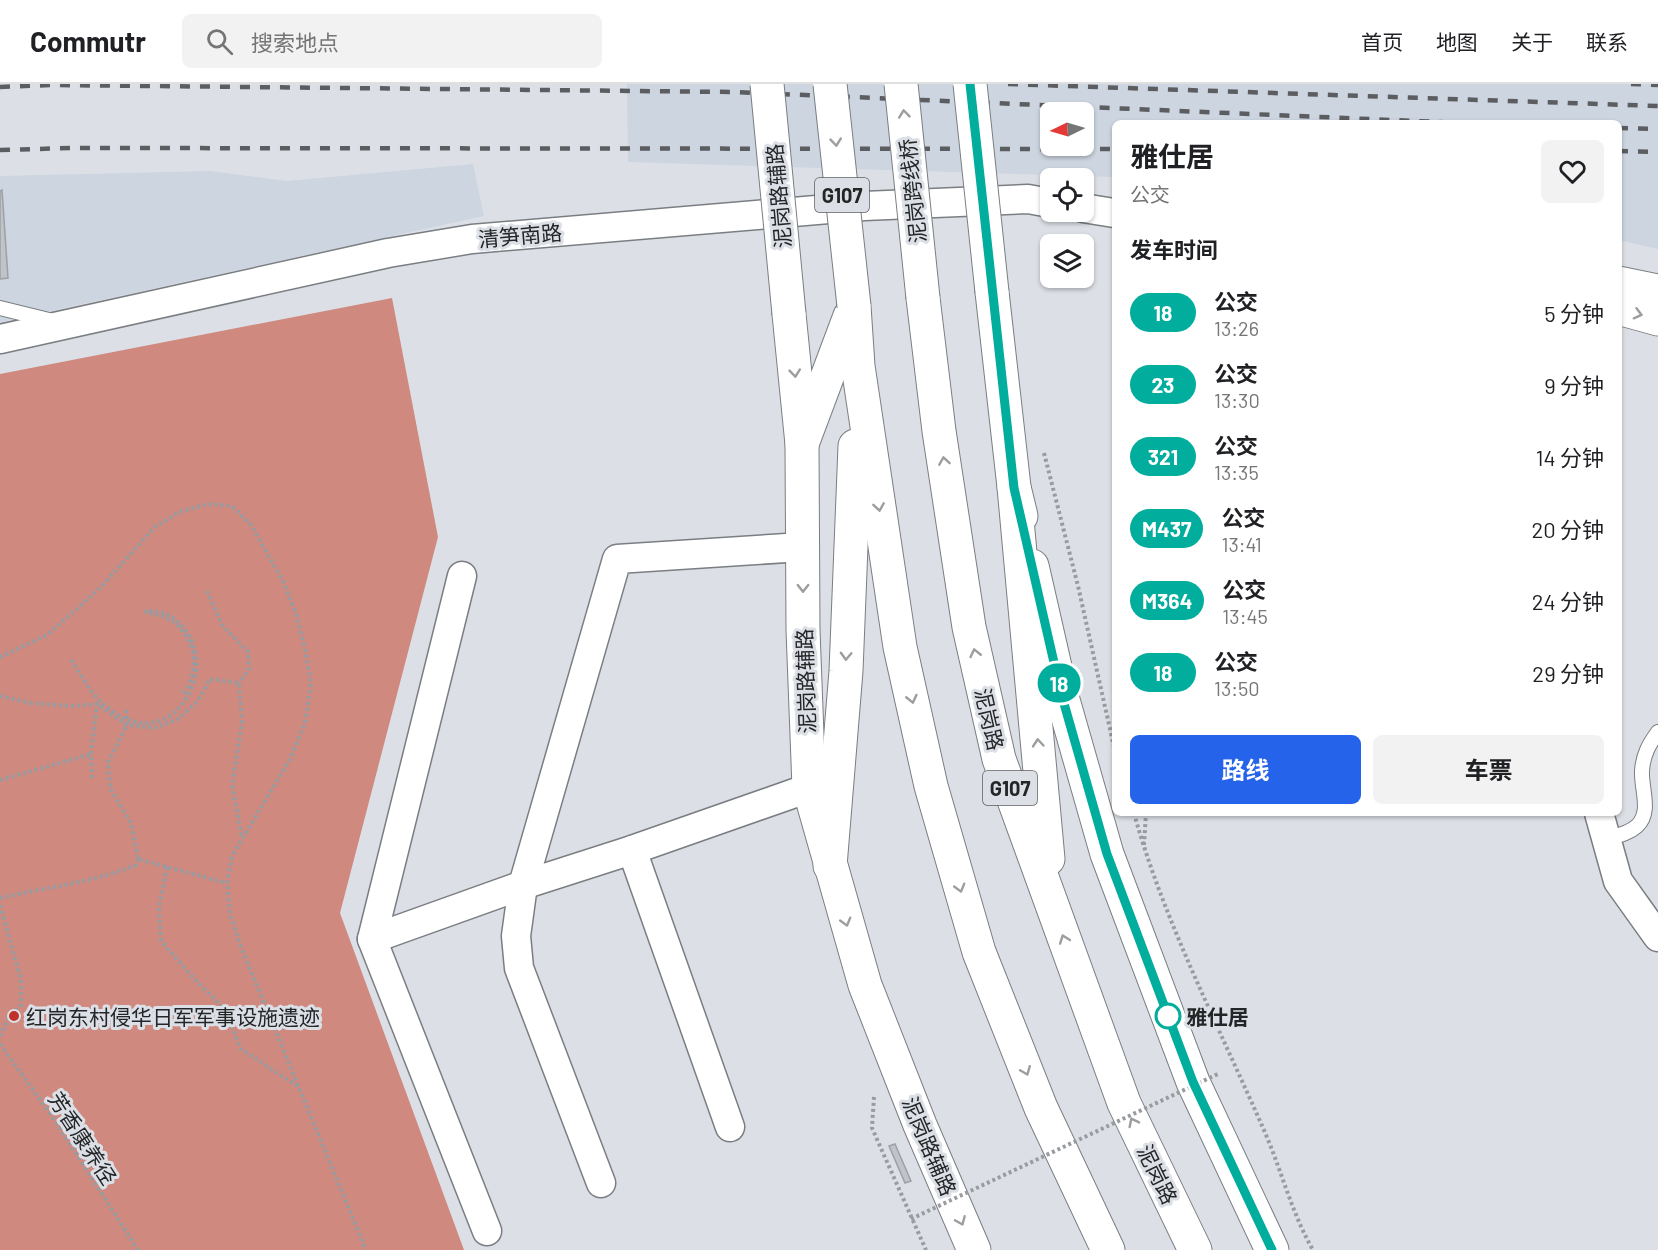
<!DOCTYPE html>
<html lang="zh">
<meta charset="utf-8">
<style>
:root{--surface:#fff;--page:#f2f2f2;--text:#202124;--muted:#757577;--line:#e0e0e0;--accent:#2563eb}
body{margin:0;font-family:Barlow,"Noto Sans SC",sans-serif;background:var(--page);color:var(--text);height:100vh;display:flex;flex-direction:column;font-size:22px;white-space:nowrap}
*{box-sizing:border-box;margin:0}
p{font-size:20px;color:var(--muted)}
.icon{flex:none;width:33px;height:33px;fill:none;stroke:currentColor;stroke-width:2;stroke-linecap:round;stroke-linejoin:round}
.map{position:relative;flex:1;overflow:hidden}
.sheet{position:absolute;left:1112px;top:36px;width:510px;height:696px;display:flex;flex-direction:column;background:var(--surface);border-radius:9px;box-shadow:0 2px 4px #0004}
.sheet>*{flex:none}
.badge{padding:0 12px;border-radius:20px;font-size:21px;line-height:39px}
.needle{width:39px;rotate:265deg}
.buttons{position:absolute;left:1040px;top:18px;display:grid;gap:12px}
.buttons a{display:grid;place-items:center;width:54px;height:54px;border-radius:9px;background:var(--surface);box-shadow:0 2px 4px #0004;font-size:30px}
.map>.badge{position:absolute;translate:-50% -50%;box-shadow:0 0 0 3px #fff}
h2{padding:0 18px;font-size:22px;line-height:54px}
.round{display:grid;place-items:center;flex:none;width:63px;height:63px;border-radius:9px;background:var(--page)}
.head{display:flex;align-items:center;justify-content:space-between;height:102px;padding:0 18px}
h1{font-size:28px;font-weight:700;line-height:45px}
.primary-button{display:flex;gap:12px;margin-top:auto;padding:12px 18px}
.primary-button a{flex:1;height:69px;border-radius:9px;background:var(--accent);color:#fff;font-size:24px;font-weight:700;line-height:69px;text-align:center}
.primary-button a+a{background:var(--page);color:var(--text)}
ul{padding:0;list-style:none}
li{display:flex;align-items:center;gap:18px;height:72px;padding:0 18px}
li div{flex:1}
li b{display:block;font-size:22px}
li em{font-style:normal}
li .badge{min-width:66px;font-weight:700;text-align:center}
header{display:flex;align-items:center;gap:36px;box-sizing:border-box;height:84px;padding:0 30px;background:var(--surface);border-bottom:2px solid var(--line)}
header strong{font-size:28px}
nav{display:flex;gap:33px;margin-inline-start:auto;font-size:21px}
.search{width:420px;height:54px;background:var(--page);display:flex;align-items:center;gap:15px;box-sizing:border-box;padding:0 21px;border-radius:9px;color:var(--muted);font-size:22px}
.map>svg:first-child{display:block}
</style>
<header>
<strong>Commutr</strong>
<div class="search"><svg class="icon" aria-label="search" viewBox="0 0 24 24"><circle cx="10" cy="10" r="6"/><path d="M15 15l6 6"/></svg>搜索地点</div>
<nav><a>首页</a><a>地图</a><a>关于</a><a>联系</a></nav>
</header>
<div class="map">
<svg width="1658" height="1166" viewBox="0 0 1658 1166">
<rect width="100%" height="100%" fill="#dce0e6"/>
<g fill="#ccd5e0" fill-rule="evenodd">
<path d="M627,0H1658V165L1619,156L1618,39H1114V93L628,78ZM1050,28H1083V62H1050Z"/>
<polygon points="473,80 484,132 0,238 0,92 210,87 287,97"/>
</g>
<polygon fill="#cf897f" points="392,214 438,453 340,829 464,1166 0,1166 0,290"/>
<g fill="#c0c4c9" stroke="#9da1a6" stroke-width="1.5">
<polygon points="2,106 8,194 0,195 0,107"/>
<polygon points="895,1060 911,1097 905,1099 889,1062"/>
</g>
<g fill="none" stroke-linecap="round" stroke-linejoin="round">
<g stroke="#7a7e82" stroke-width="16">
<g id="lane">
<polyline points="0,224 53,237"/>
<path d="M1606,755C1616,752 1628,750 1637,742C1652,728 1641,705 1642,687C1643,671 1649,660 1658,648"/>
</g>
</g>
<g stroke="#7a7e82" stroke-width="31">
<g id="street">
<polyline points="1083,124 1114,129"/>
<polyline points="0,255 388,169 472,155 864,122 1028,115 1050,119"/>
<polyline points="462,492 372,855 487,1147"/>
<polyline points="1599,729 1618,797 1658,853"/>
<polyline points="632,766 730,1043"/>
<polyline points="372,855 523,801 632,766 809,704"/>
<polyline points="601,1099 519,884 516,852 523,801 617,475 802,463"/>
</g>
</g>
<g stroke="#7a7e82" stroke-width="35">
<g id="secondary">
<polyline points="1618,199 1658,207"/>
<polyline points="1618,224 1658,235"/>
</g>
</g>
<g stroke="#7a7e82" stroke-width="35">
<g id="primary">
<polyline points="992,208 1014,403 1021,432"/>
<polyline points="789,230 802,360 803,546 809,704 865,901 920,1041 974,1166"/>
<polyline points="1032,482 1061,609 1107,770 1193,998 1272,1166"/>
</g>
</g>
<g stroke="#7a7e82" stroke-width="35">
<g id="highway">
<polyline points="923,214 939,347 969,543 999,675 1124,1019 1195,1166"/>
<polyline points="854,222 858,282 900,563 931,702 979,868 1041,1024 1108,1166"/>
<polyline points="802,360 850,232"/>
<polyline points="1014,403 1048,775"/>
<polyline points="830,782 846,587 855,362"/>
</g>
</g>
<g stroke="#989b9f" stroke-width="4" stroke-dasharray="3 3" stroke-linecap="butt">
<polyline points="1044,369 1078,502 1114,663"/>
<polyline points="207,507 223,542 248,568 249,586 239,599"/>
<path d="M147,526L146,528C152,530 160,531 165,533C180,540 194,560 194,576C194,587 190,598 186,609L181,607"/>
<polyline points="0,573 47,551 100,504 155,443 179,428 207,420 232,422 251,441 283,497 296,530 305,565 311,599 305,639 290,675 232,772 227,799 230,830 241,863 366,1166"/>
<polyline points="0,612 30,619 72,622 97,620 127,641 155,644 178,635 198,617 210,595 239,599 242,639 232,701 242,754"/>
<polyline points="126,626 127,641 108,678 110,704 131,739 138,775 226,799"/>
<polyline points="92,694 91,670 97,620"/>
<polyline points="0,696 91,670"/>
<path d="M1134,729C1163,835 1219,943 1263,1044C1281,1084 1291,1128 1313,1166"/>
<polyline points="1144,761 1146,729"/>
<polyline points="167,783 159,823 161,857 198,899 224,924 241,965 297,1002"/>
<path d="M0,814C47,803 91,799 136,781L138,775"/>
<polyline points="0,821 21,896 21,921 9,933 0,952"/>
<polyline points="0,960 52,1032 138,1166"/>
<polyline points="874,1013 872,1044 926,1166"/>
</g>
<use href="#lane" stroke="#fff" stroke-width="14"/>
<use href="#street" stroke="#fff" stroke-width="28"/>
<use href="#secondary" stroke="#fff" stroke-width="33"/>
<use href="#primary" stroke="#fff" stroke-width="33"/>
<use href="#highway" stroke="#fff" stroke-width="33"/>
<g stroke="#5b5d60" stroke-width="4.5" stroke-dasharray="10 10" stroke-linecap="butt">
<polyline points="1008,0 1658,22"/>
<polyline points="1631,0 1658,1"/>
<polyline points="0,3 52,1 734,8 1462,39"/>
<polyline points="1618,44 1658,45"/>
<polyline points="0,66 72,64 1114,65"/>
<polyline points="1618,67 1658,68"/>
</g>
<g stroke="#7a7e82" stroke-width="35" stroke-linecap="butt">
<g id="primary-bridge">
<polyline points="767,0 789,230"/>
<polyline points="970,0 992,208"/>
</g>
</g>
<g stroke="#7a7e82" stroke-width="35" stroke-linecap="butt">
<g id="highway-bridge">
<polyline points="830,0 854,222"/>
<polyline points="901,0 923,214"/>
</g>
</g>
<g stroke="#989b9f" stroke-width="4" stroke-dasharray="3 3" stroke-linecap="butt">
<path d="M71,576C82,592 91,611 107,623C175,680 232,570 169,531C163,528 154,528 147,526"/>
<polyline points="911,1135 1220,989"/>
</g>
<use href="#primary-bridge" stroke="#fff" stroke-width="33"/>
<use href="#highway-bridge" stroke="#fff" stroke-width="33"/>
</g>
<defs><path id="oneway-chevron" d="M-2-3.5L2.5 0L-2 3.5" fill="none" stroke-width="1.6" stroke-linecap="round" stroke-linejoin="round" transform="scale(1.5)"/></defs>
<g stroke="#9c9d9d">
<use href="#oneway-chevron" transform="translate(904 30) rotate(-96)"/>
<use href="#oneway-chevron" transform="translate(836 58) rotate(84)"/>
<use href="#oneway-chevron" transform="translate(1638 230) rotate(15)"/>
<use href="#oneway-chevron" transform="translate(795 289) rotate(84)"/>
<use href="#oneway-chevron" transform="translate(944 377) rotate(-99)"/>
<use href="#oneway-chevron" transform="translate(879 423) rotate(81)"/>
<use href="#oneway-chevron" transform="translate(803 504) rotate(90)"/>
<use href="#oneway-chevron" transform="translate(975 569) rotate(-103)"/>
<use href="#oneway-chevron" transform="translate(846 572) rotate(92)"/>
<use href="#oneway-chevron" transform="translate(912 615) rotate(77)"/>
<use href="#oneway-chevron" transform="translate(1038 659) rotate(-95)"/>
<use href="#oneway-chevron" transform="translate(960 804) rotate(74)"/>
<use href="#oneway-chevron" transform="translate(846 838) rotate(74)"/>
<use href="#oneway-chevron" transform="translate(1064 855) rotate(-110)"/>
<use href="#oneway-chevron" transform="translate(1026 987) rotate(68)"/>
<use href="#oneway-chevron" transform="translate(1133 1038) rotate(-116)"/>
<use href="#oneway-chevron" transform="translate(961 1137) rotate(67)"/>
</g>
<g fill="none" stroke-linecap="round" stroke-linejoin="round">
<g stroke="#fff" stroke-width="14">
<polyline id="line" points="970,0 1014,404 1061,609 1107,770 1193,998 1272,1166"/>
</g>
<use href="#line" stroke="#01ad9c" stroke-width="9"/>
</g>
<circle fill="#c03229" stroke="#dce0e6" stroke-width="2" cx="14" cy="932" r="6"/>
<circle fill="#fff" stroke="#01ad9c" stroke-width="3" cx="1168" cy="932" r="12"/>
<g text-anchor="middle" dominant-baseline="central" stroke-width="6" stroke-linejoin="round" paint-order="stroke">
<g fill="#dce0e6" stroke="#5a5d60" stroke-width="1.5">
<rect x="815" y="94" width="54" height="34" rx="4.5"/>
<rect x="983" y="687" width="54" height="34" rx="4.5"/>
</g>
<g font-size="20" font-weight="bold" fill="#232526">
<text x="842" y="111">G107</text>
<text x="1010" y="704">G107</text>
</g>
<g font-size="21" fill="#232526" stroke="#dce0e6">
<text transform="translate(912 107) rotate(-96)">泥岗跨线桥</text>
<text transform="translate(778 112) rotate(-95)">泥岗路辅路</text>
<text transform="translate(520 151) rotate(-5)">清笋南路</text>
<text transform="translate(805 597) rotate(-92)">泥岗路辅路</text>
<text transform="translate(990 635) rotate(77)">泥岗路</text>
<text transform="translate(83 1054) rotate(57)">芳香康养径</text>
<text transform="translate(930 1062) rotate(67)">泥岗路辅路</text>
<text transform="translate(1158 1090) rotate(64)">泥岗路</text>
</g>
<g font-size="21" fill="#232526" stroke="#dce0e6" text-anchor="start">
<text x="26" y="932">红岗东村侵华日军军事设施遗迹</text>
</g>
<g font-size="21" font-weight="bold" fill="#232526" stroke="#dce0e6" text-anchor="start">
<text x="1186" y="932">雅仕居</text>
</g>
</g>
</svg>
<div class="buttons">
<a><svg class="needle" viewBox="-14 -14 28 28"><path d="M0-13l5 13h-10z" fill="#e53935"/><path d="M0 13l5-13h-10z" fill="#757577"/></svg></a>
<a><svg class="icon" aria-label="locate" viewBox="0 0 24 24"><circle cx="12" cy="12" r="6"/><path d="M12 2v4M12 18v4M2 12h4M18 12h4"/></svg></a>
<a><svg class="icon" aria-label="layers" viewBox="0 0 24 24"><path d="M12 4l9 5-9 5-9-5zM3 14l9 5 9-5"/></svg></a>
</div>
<b class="badge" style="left:1059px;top:599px;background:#01ad9c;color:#fff">18</b>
<section class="sheet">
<div class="head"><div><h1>雅仕居</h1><p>公交</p></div><a class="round"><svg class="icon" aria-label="heart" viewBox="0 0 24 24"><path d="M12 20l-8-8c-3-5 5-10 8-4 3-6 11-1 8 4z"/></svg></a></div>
<h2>发车时间</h2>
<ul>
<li><span class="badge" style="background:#01ad9c;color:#fff">18</span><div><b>公交</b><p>13:26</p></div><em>5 分钟</em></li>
<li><span class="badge" style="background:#01ad9c;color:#fff">23</span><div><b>公交</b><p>13:30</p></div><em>9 分钟</em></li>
<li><span class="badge" style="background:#01ad9c;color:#fff">321</span><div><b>公交</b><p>13:35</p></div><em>14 分钟</em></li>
<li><span class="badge" style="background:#01ad9c;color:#fff">M437</span><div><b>公交</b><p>13:41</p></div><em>20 分钟</em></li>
<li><span class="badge" style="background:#01ad9c;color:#fff">M364</span><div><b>公交</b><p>13:45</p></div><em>24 分钟</em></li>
<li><span class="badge" style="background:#01ad9c;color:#fff">18</span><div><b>公交</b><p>13:50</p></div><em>29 分钟</em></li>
</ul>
<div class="primary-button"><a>路线</a><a>车票</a></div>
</section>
</div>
